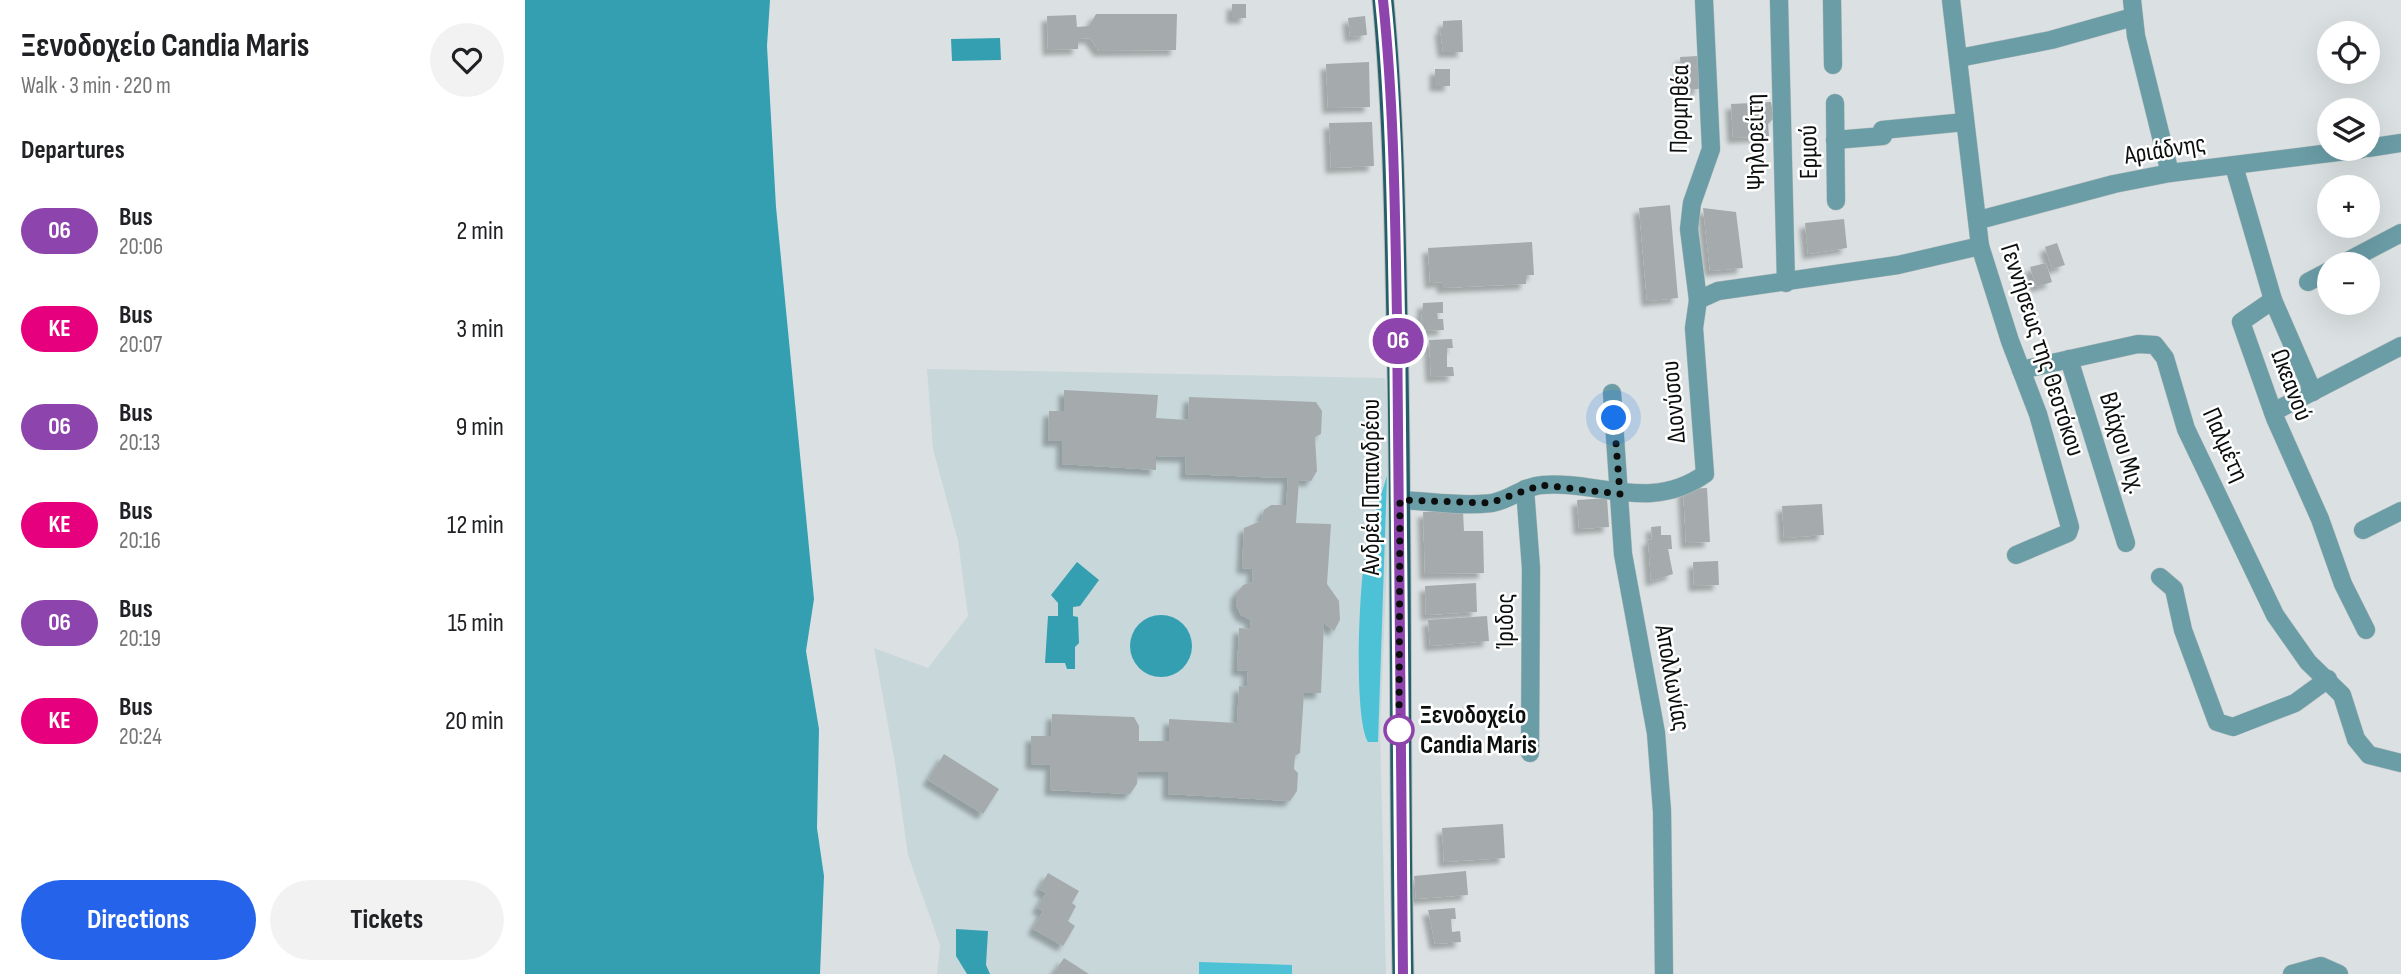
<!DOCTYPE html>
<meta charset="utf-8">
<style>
:root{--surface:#fff;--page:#f2f2f2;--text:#202124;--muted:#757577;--accent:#2563eb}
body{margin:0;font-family:"Sofia Sans Condensed",sans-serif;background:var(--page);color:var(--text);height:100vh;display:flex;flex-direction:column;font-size:26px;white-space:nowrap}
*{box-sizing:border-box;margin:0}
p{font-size:23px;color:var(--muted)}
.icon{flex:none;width:38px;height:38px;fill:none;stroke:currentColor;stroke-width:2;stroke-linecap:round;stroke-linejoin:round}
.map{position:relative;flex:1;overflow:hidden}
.details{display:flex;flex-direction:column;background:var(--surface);width:525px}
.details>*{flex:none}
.badge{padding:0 14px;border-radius:23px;font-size:24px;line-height:46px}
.controls{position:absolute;left:1792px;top:21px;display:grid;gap:14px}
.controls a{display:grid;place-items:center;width:63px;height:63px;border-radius:50%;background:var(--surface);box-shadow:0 7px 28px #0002;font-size:35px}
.you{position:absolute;width:35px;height:35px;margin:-18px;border:5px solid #fff;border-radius:50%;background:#1a73e8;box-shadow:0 0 0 10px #1a73e833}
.map>.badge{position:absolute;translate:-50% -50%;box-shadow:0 0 0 4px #fff}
h2{padding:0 21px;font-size:26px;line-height:63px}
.round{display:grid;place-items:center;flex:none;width:74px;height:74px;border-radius:37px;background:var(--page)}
.overview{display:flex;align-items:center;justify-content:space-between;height:119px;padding:0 21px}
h1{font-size:33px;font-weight:700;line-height:52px}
.button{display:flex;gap:14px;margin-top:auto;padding:14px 21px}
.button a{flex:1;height:80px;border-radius:42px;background:var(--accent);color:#fff;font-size:28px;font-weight:700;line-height:80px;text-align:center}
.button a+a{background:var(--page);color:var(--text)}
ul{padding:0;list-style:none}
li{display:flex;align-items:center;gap:21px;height:98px;padding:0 21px}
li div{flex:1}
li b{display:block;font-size:26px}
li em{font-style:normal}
li .badge{min-width:77px;font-weight:700;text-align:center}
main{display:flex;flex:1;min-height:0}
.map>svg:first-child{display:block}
</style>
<main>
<section class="details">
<div class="overview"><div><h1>Ξενοδοχείο Candia Maris</h1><p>Walk · 3 min · 220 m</p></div><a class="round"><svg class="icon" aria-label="heart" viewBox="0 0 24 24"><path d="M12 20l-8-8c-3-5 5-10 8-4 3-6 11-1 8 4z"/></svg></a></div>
<h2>Departures</h2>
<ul>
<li><span class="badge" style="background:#8e44ad;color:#fff">06</span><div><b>Bus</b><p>20:06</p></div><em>2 min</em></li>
<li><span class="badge" style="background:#e6007e;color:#fff">KE</span><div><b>Bus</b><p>20:07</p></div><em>3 min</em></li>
<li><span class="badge" style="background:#8e44ad;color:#fff">06</span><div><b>Bus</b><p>20:13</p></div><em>9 min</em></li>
<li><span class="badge" style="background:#e6007e;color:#fff">KE</span><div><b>Bus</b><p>20:16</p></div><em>12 min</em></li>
<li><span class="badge" style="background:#8e44ad;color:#fff">06</span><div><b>Bus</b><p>20:19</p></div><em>15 min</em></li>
<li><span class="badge" style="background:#e6007e;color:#fff">KE</span><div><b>Bus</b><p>20:24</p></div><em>20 min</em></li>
</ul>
<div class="button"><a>Directions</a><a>Tickets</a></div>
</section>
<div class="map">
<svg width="1876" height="974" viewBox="0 0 1876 974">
<defs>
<filter id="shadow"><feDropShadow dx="-5.5" dy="5.5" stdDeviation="2" flood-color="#0004"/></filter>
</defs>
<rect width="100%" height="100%" fill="#dbe1e2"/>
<polygon fill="#c8d7da" points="402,369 860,378 864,423 863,537 855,730 861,974 412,974 415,945 383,855 370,763 349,648 403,668 443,616 433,541 408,449"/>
<g fill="#4dc2d7">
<path d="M862,476L853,742H843C828,717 834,576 842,544C847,521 855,499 862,476Z"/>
<polygon points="674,962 767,965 767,974 674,974"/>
</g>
<g fill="#359fb2">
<polygon points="0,0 245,0 242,46 251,207 289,599 281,651 294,729 292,828 299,876 295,974 0,974"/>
<polygon points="475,38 476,60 427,61 426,39"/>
<polygon points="552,562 574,580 555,606 548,607 548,616 553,617 554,643 550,647 550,669 542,669 540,663 520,663 523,616 533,616 533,603 526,595"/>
<circle cx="636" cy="646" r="31"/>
<polygon points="431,929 463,931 461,965 465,974 442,974 431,956"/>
</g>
<g fill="#a5abac" filter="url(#shadow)">
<rect x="707" y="4" width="14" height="14"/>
<polygon points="571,14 652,14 651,50 574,51 565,38 553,39 553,49 523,50 522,16 551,15 552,27 564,26"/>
<polygon points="840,16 842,35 825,37 823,18"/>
<polygon points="937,20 938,52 918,52 915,29 918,29 918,21"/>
<polygon points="1173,56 1175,89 1157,90 1155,57"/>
<polygon points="844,62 845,107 803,108 801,64"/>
<rect x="910" y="69" width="15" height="17"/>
<polygon points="1246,102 1249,118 1243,124 1244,136 1208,138 1206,104"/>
<polygon points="847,122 849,166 806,168 804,123"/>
<polygon points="1145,205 1153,298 1122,301 1114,208"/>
<polygon points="1178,208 1211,212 1218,268 1185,271"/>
<polygon points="1319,219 1322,248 1283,254 1280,223"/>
<polygon points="1007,242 1009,275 1001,275 1001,284 917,288 917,282 905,283 903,248"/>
<polygon points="1532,243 1540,265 1527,269 1520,247"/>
<polygon points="1521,263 1527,282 1511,287 1505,267"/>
<polygon points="918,302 918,313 912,313 913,319 918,319 919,330 900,331 900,325 896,325 898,303"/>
<polygon points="927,339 928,348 922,348 922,367 928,367 929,376 906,377 904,340"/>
<polygon points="539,390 633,395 631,418 663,420 664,397 791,402 797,411 796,434 790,437 792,471 786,481 774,480 771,523 806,524 802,584 814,601 815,620 809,631 799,623 796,693 779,693 775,753 770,756 769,769 773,773 772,791 765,801 643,794 643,772 613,772 612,784 605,794 525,790 526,765 506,764 506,736 526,736 527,714 609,717 614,726 614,741 644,741 644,719 712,723 714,686 722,687 723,671 712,670 714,628 725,629 726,620 716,615 711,605 711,594 718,585 727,582 728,569 717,568 719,528 736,521 739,510 746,505 761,505 763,478 660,474 661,457 631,456 631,470 537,464 537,441 523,441 524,411 539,411"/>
<polygon points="1182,488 1185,542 1161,543 1158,489"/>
<polygon points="1082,498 1084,527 1054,529 1052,500"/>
<polygon points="1297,504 1299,535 1259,538 1257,506"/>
<polygon points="938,511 939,531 958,531 959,573 900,574 898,512"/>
<polygon points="1136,526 1136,535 1146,535 1147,549 1143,549 1148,574 1126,581 1123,540 1127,539 1126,527"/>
<polygon points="1193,561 1194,585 1169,586 1168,562"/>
<polygon points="951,583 952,612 901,615 900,586"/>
<polygon points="962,616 964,641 905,646 903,620"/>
<polygon points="419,754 474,789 458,814 403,780"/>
<polygon points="978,824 980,858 919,862 917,828"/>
<polygon points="941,871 943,895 891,899 889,876"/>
<polygon points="523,873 554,891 547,903 551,906 543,921 550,926 538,946 508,929 518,911 512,908 521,893 514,889"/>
<polygon points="930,908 931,919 926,919 927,932 935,931 936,942 910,944 903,910"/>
<polygon points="539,958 564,974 528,974"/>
</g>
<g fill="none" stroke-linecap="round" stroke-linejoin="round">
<g stroke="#babfc0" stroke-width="19">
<g id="minor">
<polyline points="1254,0 1261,283"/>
<polyline points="1307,0 1308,65"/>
<polyline points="1426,0 1455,246 1485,341 1513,414 1545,527 1543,533 1491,555"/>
<polyline points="1607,0 1611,36 1645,173"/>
<polyline points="1434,58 1526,40 1608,17"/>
<polyline points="1310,103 1311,201"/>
<polyline points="1310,140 1358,136 1357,130 1440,122"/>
<polyline points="1843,148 1876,143"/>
<polyline points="1709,166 1748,300 1716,322 1750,418 1795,519 1818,584 1841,630"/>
<polyline points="1454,220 1589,184 1645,173 1837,149"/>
<polyline points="1817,264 1876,233"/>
<polyline points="1783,282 1804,271"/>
<polyline points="1173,300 1164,229 1167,203 1186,149 1179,0"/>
<polyline points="1748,300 1788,392"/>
<polyline points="1544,359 1601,543"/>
<polyline points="1496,370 1613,344 1630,345 1640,358 1661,429 1750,615 1783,662 1817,695 1831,739 1844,755 1876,763"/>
<polyline points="1087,393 1098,554 1131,733 1137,811 1139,974"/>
<polyline points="1748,412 1876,346"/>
<polyline points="1000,489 1006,568 1005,753"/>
<path d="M875,500C904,501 938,507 967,503C985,500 999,486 1017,485C1072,480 1125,513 1180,474L1169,328L1173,300L1193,291L1373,265L1455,246"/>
<polyline points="1838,530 1876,511"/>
<polyline points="1635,577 1649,589 1658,630 1692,722 1708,727 1770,703 1803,679"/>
<polyline points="1767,974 1796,966 1814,974"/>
</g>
</g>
<g stroke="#babfc0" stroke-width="23">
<path id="major" d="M858,0C868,107 870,215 872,323C877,540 874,757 878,974"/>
</g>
<use href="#minor" stroke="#6b9da7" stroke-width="18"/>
<use href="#major" stroke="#235e69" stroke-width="21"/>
</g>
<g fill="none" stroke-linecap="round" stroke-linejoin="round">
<g stroke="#fff" stroke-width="16">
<path id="line" d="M858,0C869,105 870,212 872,317C876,536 874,755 878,974"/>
</g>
<use href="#line" stroke="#8e44ad" stroke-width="10"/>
<polyline stroke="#0d0f0f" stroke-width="7" stroke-dasharray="0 12.6" points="874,730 875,500 965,503 1016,485 1095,494 1089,418"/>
</g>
<circle fill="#fff" stroke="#8e44ad" stroke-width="3.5" cx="874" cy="730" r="14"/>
<g text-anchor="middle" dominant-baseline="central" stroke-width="5" stroke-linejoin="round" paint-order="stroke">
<g font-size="26" fill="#0d0f0f" stroke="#fff">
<text transform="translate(1155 109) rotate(-89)">Προμηθέα</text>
<text transform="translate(1231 142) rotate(-91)">Ψηλορείτη</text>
<text transform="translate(1640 150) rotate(-9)">Αριάδνης</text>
<text transform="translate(1284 152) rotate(-91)">Ερμού</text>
<text transform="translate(1517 350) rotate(72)">Γεννήσεως της Θεοτόκου</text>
<text transform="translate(1766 385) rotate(69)">Ωκεανού</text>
<text transform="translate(1149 402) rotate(-95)">Διονύσου</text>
<text transform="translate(1597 443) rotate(73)">Βλάχου Μιχ.</text>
<text transform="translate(1700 445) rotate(66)">Παλμέτη</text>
<text transform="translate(846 487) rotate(-90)">Ανδρέα Παπανδρέου</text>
<text transform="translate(980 621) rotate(-90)">Ίριδος</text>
<text transform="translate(1147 678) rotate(80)">Απολλωνίας</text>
</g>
<g font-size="26" font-weight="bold" fill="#0d0f0f" stroke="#fff" text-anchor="start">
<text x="895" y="715">Ξενοδοχείο<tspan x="895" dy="30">Candia Maris</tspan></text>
</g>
</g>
</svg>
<div class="controls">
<a><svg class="icon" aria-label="locate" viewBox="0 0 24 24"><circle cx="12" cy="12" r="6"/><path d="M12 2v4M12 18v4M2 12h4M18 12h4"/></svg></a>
<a><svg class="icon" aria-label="layers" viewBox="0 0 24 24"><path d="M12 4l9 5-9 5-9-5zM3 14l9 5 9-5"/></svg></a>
<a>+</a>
<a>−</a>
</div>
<div class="you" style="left:1089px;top:418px"></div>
<b class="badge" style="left:873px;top:341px;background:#8e44ad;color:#fff">06</b>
</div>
</main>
